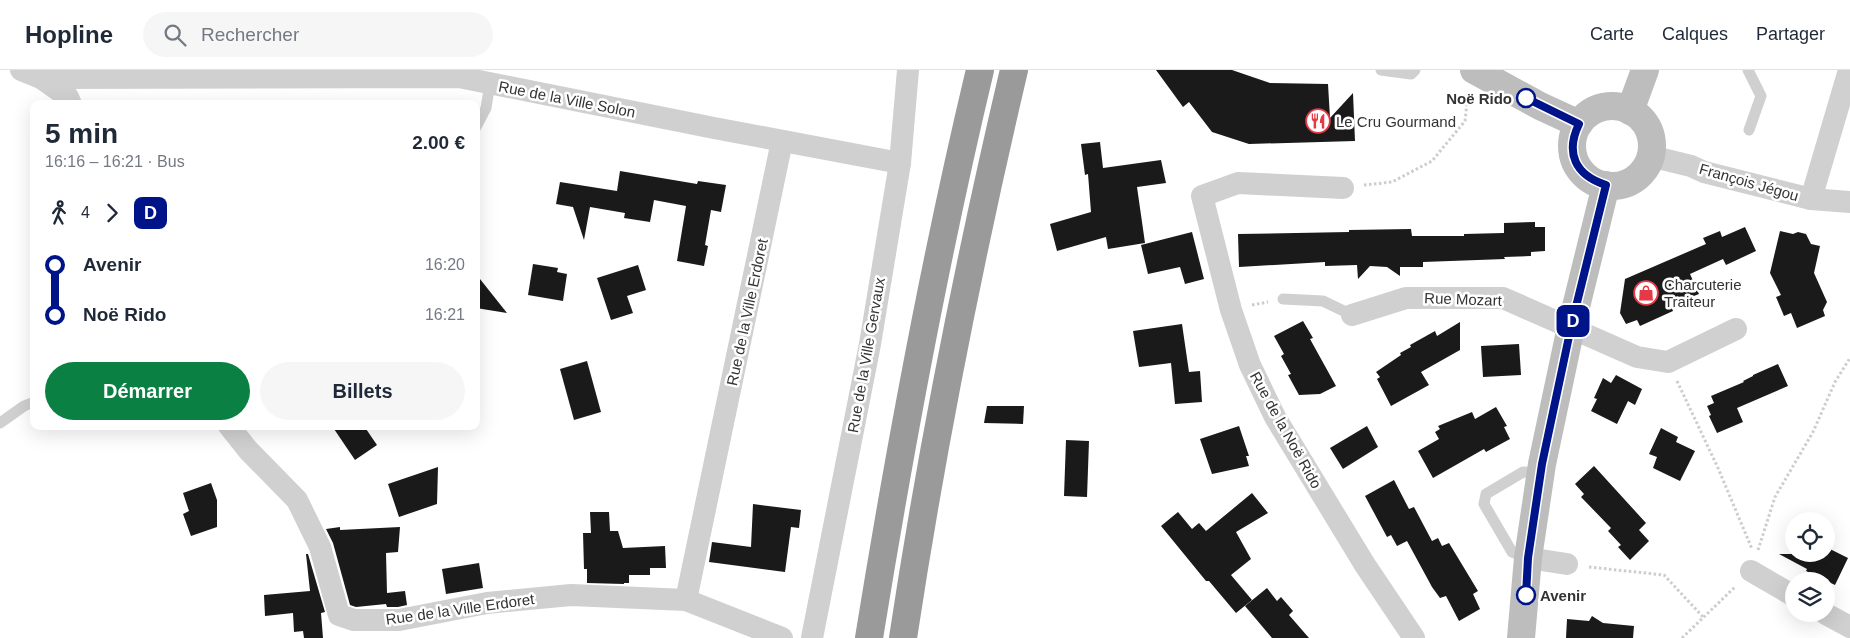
<!DOCTYPE html>
<html lang="fr">
<meta charset="utf-8">
<style>
:root{--surface:#fff;--page:#f6f6f7;--text:#1f2937;--muted:#747a83;--line:#e0e1e3;--accent:#0b8043}
body{margin:0;font-family:Arial,sans-serif;background:var(--page);color:var(--text);height:100vh;display:flex;flex-direction:column;font-size:19px;white-space:nowrap}
*{box-sizing:border-box;margin:0}
p{font-size:16px;color:var(--muted)}
.icon{flex:none;width:28px;height:28px;fill:none;stroke:currentColor;stroke-width:2;stroke-linecap:round;stroke-linejoin:round}
.map{position:relative;flex:1;overflow:hidden}
.drawer{position:absolute;left:30px;top:30px;width:450px;height:330px;display:flex;flex-direction:column;background:var(--surface);border-radius:10px;box-shadow:0 5px 20px #0002}
.drawer>*{flex:none}
.badge{padding:0 10px;border-radius:8px;font-size:18px;line-height:32px}
.tools{position:absolute;left:1785px;top:442px;display:grid;gap:10px}
.tools a{display:grid;place-items:center;width:50px;height:50px;border-radius:50%;background:var(--surface);box-shadow:0 5px 20px #0002;font-size:25px}
.map>.badge{position:absolute;translate:-50% -50%;box-shadow:0 0 0 2px #fff}
.legs{display:flex;align-items:center;gap:8px;height:55px;padding:0 15px;font-size:16px}
.legs p{margin-inline-start:auto}
.summary{display:flex;align-items:center;justify-content:space-between;height:85px;padding:0 15px}
h1{font-size:28px;font-weight:700;line-height:38px}
.button{display:flex;gap:10px;margin-top:auto;padding:10px 15px}
.button a{flex:1;height:58px;border-radius:30px;background:var(--accent);color:#fff;font-size:20px;font-weight:700;line-height:58px;text-align:center}
.button a+a{background:var(--page);color:var(--text)}
ul{padding:0 15px;list-style:none}
li{display:flex;align-items:center;gap:18px;height:50px;font-size:19px}
li i{display:grid;place-items:center;width:8px;height:100%;margin:0 6px;background:currentColor}
li i::after{content:'';width:12px;height:12px;margin:-6px;border:4px solid;border-radius:50%;background:var(--surface)}
li p{margin-inline-start:auto}
li:first-child i{background:linear-gradient(#0000 50%,currentColor 0)}
li:last-child i{background:linear-gradient(currentColor 50%,#0000 0)}
header{display:flex;align-items:center;gap:30px;box-sizing:border-box;height:70px;padding:0 25px;background:var(--surface);border-bottom:1px solid var(--line)}
header strong{font-size:24px}
nav{display:flex;gap:28px;margin-inline-start:auto;font-size:18px}
.search{width:350px;height:45px;background:var(--page);display:flex;align-items:center;gap:12px;box-sizing:border-box;padding:0 18px;border-radius:28px;color:var(--muted);font-size:19px}
.map>svg:first-child{display:block}
</style>
<header>
<strong>Hopline</strong>
<div class="search"><svg class="icon" aria-label="search" viewBox="0 0 24 24"><circle cx="10" cy="10" r="6"/><path d="M15 15l6 6"/></svg>Rechercher</div>
<nav><a>Carte</a><a>Calques</a><a>Partager</a></nav>
</header>
<div class="map">
<svg width="1850" height="568" viewBox="0 0 1850 568">
<rect width="100%" height="100%" fill="#fff"/>
<g fill="#1a1a1a">
<polygon points="1156,0 1232,0 1270,13 1328,14 1330,48 1353,23 1355,71 1249,74 1212,62 1189,32 1183,37"/>
<polygon points="1100,72 1103,98 1161,90 1166,113 1137,117 1145,173 1108,179 1106,167 1057,181 1050,154 1091,142 1088,104 1085,105 1081,74"/>
<polygon points="620,101 697,114 698,111 726,115 721,142 711,140 705,175 708,176 704,196 677,191 686,136 654,130 650,152 624,148 625,143 590,137 584,170 573,137 556,134 560,112 617,121"/>
<polygon points="1535,152 1535,157 1545,157 1545,181 1531,182 1531,186 1504,187 1505,189 1423,192 1423,197 1400,197 1400,206 1387,197 1370,196 1358,209 1357,195 1325,196 1325,192 1239,197 1238,164 1349,162 1349,160 1411,159 1412,166 1464,166 1464,164 1504,163 1504,153"/>
<polygon points="1745,157 1756,181 1726,195 1723,189 1690,204 1699,224 1671,235 1673,241 1640,256 1637,250 1626,254 1620,243 1625,209 1706,174 1703,168 1720,161 1722,167"/>
<polygon points="1780,161 1793,164 1798,162 1806,164 1811,174 1820,176 1814,203 1827,232 1823,240 1825,246 1797,258 1791,243 1784,246 1776,227 1781,225 1770,203"/>
<polygon points="1192,162 1204,209 1185,214 1180,197 1148,204 1141,175"/>
<polygon points="533,194 558,198 557,202 567,204 563,231 528,225"/>
<polygon points="638,195 646,220 627,226 633,243 611,250 597,208"/>
<polygon points="476,204 507,243 476,238"/>
<polygon points="1303,251 1313,268 1310,269 1336,316 1320,324 1299,325 1288,305 1291,304 1281,286 1284,284 1274,266"/>
<polygon points="1460,252 1460,280 1421,302 1429,315 1391,336 1377,309 1380,307 1376,302 1401,285 1400,283 1411,277 1410,275 1435,261 1437,266"/>
<polygon points="1182,254 1189,302 1200,301 1202,332 1175,334 1171,293 1139,297 1133,261"/>
<polygon points="1519,274 1521,305 1483,307 1481,276"/>
<polygon points="587,291 601,342 574,350 560,299"/>
<polygon points="1778,294 1788,316 1737,338 1743,352 1717,363 1709,346 1711,345 1707,336 1714,333 1711,326 1744,312 1743,311 1753,306 1753,305"/>
<polygon points="1616,305 1642,319 1635,335 1628,331 1617,354 1591,341 1597,329 1594,328 1603,308 1611,313"/>
<polygon points="987,336 1024,336 1023,354 984,353"/>
<polygon points="1496,337 1507,356 1504,357 1510,369 1486,382 1484,379 1433,408 1418,381 1439,369 1435,362 1440,359 1438,356 1472,342 1475,349"/>
<polygon points="332,356 364,356 377,375 355,390"/>
<polygon points="1239,356 1249,386 1246,386 1249,396 1212,404 1200,369"/>
<polygon points="1367,356 1378,377 1343,399 1330,378"/>
<polygon points="1661,358 1678,367 1676,372 1695,381 1680,411 1653,398 1657,387 1649,384"/>
<polygon points="1066,370 1089,371 1087,427 1064,426"/>
<polygon points="1594,396 1646,453 1639,460 1649,471 1630,490 1618,477 1621,475 1608,461 1611,458 1581,427 1584,424 1575,414"/>
<polygon points="438,397 437,434 399,447 388,414"/>
<polygon points="1394,410 1409,439 1414,437 1432,471 1438,468 1442,476 1449,473 1478,521 1473,524 1480,539 1459,551 1446,526 1440,528 1432,517 1407,471 1397,476 1391,465 1387,467 1365,426"/>
<polygon points="211,413 217,430 217,457 191,466 183,444 189,441 183,423"/>
<polygon points="1252,423 1268,443 1236,462 1251,489 1231,505 1252,530 1236,543 1209,511 1206,511 1161,456 1178,442 1192,459 1199,453 1206,461"/>
<polygon points="753,434 801,440 799,458 791,457 785,502 709,492 712,472 751,477"/>
<polygon points="590,442 609,442 610,461 618,461 623,478 665,476 666,498 650,498 650,505 629,505 629,513 624,513 624,514 587,513 587,499 584,499 583,463 591,463"/>
<polygon points="340,457 340,460 400,457 398,482 386,483 387,523 405,521 407,535 398,537 387,537 386,534 356,537 350,535 333,473 326,459"/>
<polygon points="1826,477 1848,488 1835,515 1806,501 1807,499 1779,484 1826,484"/>
<polygon points="306,484 308,484 325,542 321,543 323,568 304,568 303,561 294,562 293,543 265,546 264,525 310,521"/>
<polygon points="479,493 483,518 446,524 442,499"/>
<polygon points="1267,518 1277,531 1281,527 1293,541 1289,545 1309,568 1272,568 1245,536"/>
<polygon points="1592,546 1603,553 1634,556 1633,568 1566,568 1567,549 1589,551"/>
</g>
<g fill="none" stroke-linecap="round" stroke-linejoin="round">
<g stroke="#cdcdcd" stroke-width="3" stroke-dasharray="2.5 2.5" stroke-linecap="butt">
<polyline points="1364,115 1392,112 1432,91 1465,51 1468,23"/>
<polyline points="1252,235 1268,232"/>
<polyline points="1677,311 1718,398 1752,479"/>
<polyline points="1758,480 1775,427 1813,362 1835,312 1850,288"/>
<polyline points="1589,497 1664,505 1704,548"/>
<polyline points="1682,568 1735,517"/>
</g>
<g stroke="#d0d0d0" stroke-width="11">
<polyline points="1381,0 1411,4 1415,0"/>
<polyline points="1748,0 1761,26 1749,60"/>
<polyline points="476,57 486,38 490,13"/>
<polyline points="1283,229 1323,231 1352,245"/>
<polyline points="0,353 24,336 34,332"/>
<polyline points="1528,488 1512,482 1484,434 1486,424 1523,402 1541,403"/>
</g>
<g stroke="#d0d0d0" stroke-width="22">
<polyline points="21,0 41,8 459,7 714,58 900,93"/>
<polyline points="41,8 68,27 71,34"/>
<polyline points="1650,86 1691,96 1704,102 1811,129 1850,132"/>
<polyline points="1343,118 1238,113 1202,126 1231,240 1250,295 1275,347 1365,495 1414,568"/>
<polyline points="1811,129 1849,0"/>
<polyline points="1352,245 1406,228 1503,228 1637,287 1668,292 1736,259"/>
<polyline points="229,356 248,380 297,430 320,477 339,545 354,550 399,550 487,533 571,525 686,530 782,568"/>
<polyline points="1528,488 1567,494"/>
<polyline points="1751,501 1794,526"/>
<polyline points="686,530 782,71"/>
<polyline points="1826,544 1850,557"/>
<polyline points="812,568 870,274 900,93 908,0"/>
</g>
<g stroke="#bdbdbd" stroke-width="28">
<polyline points="1474,0 1540,36 1579,54"/>
<circle cx="1612" cy="76" r="40"/>
<polyline points="1630,41 1645,0"/>
<polyline points="1521,568 1528,488 1542,394 1571,257 1606,115"/>
</g>
<g stroke="#9a9a9a" stroke-width="28">
<path d="M869,568C900,377 935,188 980,0"/>
<path d="M903,568C932,377 970,187 1014,0"/>
</g>
</g>
<g fill="none" stroke-linecap="round" stroke-linejoin="round">
<g stroke="#fff" stroke-width="11">
<path id="line-1" d="M1526,525L1528,488L1542,394L1571,257L1606,115C1575,105 1565,83 1579,54L1526,28"/>
</g>
<use href="#line-1" stroke="#001489" stroke-width="8"/>
</g>
<defs>
<g id="restaurant-ring" transform="scale(1.25)"><circle r="9.5" fill="#fff" stroke="#e63946" stroke-width="1.5"/><path d="M-5-6h1v4h1v-4h1v4h1v-4h1v5L-1.5 .5V6h-2V.5L-5-1ZM5-6V6H3V1.5H1.5Q1.5-4 5-6Z" fill="#e63946"/></g>
<g id="shop-ring" transform="scale(1.25)"><circle r="9.5" fill="#fff" stroke="#e63946" stroke-width="1.5"/><path d="M-5-2.5h2.3a2.7 3.5 0 0 1 5.4 0H5L5.5 6h-11ZM-1.5-2.5h3a1.5 2.3 0 0 0-3 0Z" fill="#e63946"/></g>
</defs>
<g fill-rule="evenodd">
<use href="#restaurant-ring" x="1318" y="51"/>
<use href="#shop-ring" x="1646" y="223"/>
</g>
<g fill="#fff" stroke="#001489" stroke-width="2.5">
<circle cx="1526" cy="28" r="9"/>
<circle cx="1526" cy="525" r="9"/>
</g>
<g text-anchor="middle" dominant-baseline="central" stroke-width="5" stroke-linejoin="round" paint-order="stroke">
<g font-size="15" font-weight="bold" fill="#333" stroke="#fff" text-anchor="end">
<text x="1512" y="28">Noë Rido</text>
<text x="1540" y="525" text-anchor="start">Avenir</text>
</g>
<g font-size="15" fill="#333" stroke="#fff">
<text transform="translate(567 29) rotate(11)">Rue de la Ville Solon</text>
<text transform="translate(1749 112) rotate(16)">François Jégou</text>
<text transform="translate(1463 229) rotate(2)">Rue Mozart</text>
<text transform="translate(747 242) rotate(-78)">Rue de la Ville Erdoret</text>
<text transform="translate(866 285) rotate(-80)">Rue de la Ville Gervaux</text>
<text transform="translate(1286 360) rotate(61)">Rue de la Noë Rido</text>
<text transform="translate(460 539) rotate(-8)">Rue de la Ville Erdoret</text>
</g>
<g font-size="15" fill="#333" stroke="#fff" text-anchor="start">
<text x="1336" y="51">Le Cru Gourmand</text>
<text x="1664" y="214">Charcuterie<tspan x="1664" dy="17">Traiteur</tspan></text>
</g>
</g>
</svg>
<div class="tools">
<a><svg class="icon" aria-label="locate" viewBox="0 0 24 24"><circle cx="12" cy="12" r="6"/><path d="M12 2v4M12 18v4M2 12h4M18 12h4"/></svg></a>
<a><svg class="icon" aria-label="layers" viewBox="0 0 24 24"><path d="M12 4l9 5-9 5-9-5zM3 14l9 5 9-5"/></svg></a>
</div>
<b class="badge" style="left:1573px;top:251px;background:#001489;color:#fff">D</b>
<section class="drawer">
<div class="summary"><div><h1>5 min</h1><p>16:16 – 16:21 · Bus</p></div><b>2.00 €</b></div>
<div class="legs"><svg class="icon" aria-label="walk" viewBox="0 0 24 24"><circle cx="13" cy="4" r="2"/><path d="M13 8l-2 6 4 7M11 14l-3 7M7 12l3-4h3l4 4"/></svg>4<svg class="icon" aria-label="forward" viewBox="0 0 24 24"><path d="M9 5l7 7-7 7"/></svg><b class="badge" style="background:#001489;color:#fff">D</b></div>
<ul>
<li><i style="color:#001489"></i><b>Avenir</b><p>16:20</p></li>
<li><i style="color:#001489"></i><b>Noë Rido</b><p>16:21</p></li>
</ul>
<div class="button"><a>Démarrer</a><a>Billets</a></div>
</section>
</div>
